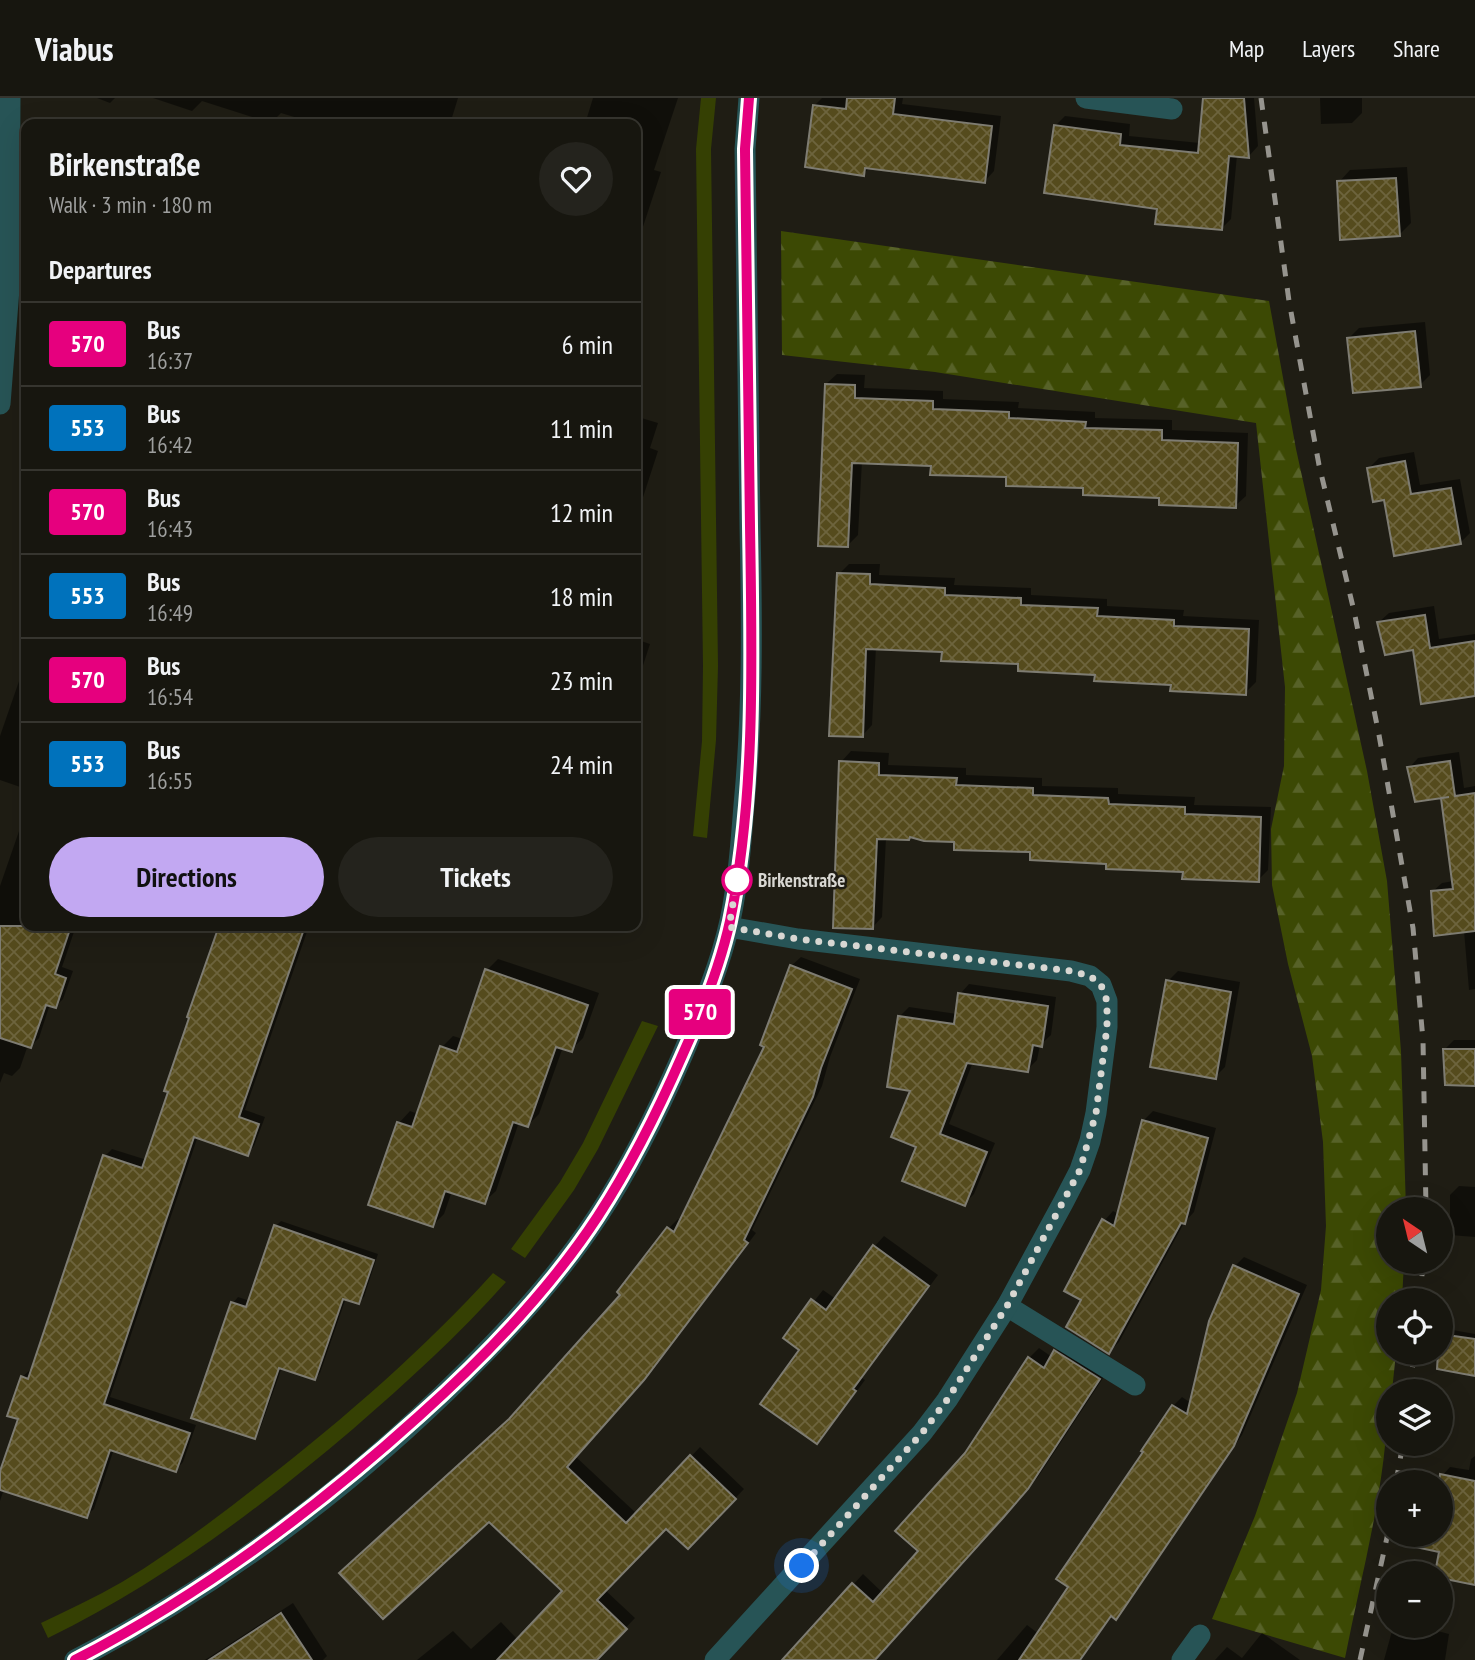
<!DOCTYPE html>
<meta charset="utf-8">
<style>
:root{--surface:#17160f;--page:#24231d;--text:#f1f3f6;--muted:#9e9f9e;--line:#36352f;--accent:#c2a8f2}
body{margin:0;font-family:"PT Sans Narrow",sans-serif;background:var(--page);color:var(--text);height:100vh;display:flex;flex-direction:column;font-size:26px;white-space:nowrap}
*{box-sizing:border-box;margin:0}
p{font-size:23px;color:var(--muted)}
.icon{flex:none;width:38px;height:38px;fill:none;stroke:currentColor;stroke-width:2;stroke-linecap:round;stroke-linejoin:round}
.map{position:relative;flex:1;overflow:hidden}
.drawer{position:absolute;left:21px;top:21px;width:620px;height:812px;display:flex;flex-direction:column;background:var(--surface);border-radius:14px;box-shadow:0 7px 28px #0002,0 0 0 2px var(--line)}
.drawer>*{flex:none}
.badge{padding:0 14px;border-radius:5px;font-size:24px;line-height:46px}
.needle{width:46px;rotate:325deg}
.fabs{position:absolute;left:1376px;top:1099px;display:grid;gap:14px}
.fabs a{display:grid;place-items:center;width:77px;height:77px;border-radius:50%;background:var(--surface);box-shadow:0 7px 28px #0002,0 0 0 2px var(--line);font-size:35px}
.you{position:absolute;width:35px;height:35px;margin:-18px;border:5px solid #fff;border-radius:50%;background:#1a73e8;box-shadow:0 0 0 10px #1a73e833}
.map>.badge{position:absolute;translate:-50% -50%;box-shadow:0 0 0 4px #fff}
h2{padding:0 28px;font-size:26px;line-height:63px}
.round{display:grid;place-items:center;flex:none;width:74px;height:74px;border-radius:37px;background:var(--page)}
.summary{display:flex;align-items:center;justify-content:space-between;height:119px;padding:0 28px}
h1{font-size:33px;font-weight:700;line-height:52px}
.action{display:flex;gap:14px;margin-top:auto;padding:14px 28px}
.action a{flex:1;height:80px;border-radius:42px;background:var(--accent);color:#111;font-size:28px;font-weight:700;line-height:80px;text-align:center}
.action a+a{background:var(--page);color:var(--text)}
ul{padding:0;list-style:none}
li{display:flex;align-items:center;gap:21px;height:84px;padding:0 28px;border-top:2px solid var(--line)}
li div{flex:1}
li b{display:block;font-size:26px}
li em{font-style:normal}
li .badge{min-width:77px;font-weight:700;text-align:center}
header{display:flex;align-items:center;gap:42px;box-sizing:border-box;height:98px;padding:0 35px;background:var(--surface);border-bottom:2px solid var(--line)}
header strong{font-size:33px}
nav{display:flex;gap:38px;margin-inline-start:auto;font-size:24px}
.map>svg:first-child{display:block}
</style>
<header>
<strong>Viabus</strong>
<nav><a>Map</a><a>Layers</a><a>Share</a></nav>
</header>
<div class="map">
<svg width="1475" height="1562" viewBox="0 0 1475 1562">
<defs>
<pattern id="forest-firs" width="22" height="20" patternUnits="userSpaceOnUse" patternTransform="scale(1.75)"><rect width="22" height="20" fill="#3c4904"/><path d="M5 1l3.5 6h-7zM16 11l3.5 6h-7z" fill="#576228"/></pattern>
<pattern id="building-cross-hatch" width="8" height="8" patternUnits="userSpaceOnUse" patternTransform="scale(1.75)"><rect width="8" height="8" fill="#554b1d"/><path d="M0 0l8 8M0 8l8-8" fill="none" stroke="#6d643d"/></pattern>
</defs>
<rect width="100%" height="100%" fill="#1f1d14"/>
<g fill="#354003">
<polygon points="701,0 716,0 711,51 718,568 716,642 707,740 693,738 702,643 703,568 696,51"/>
<polygon points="642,923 658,928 598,1051 574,1092 525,1160 511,1151 560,1084 583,1045"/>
<path d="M493,1175L506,1184C459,1237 407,1284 353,1331C259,1411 159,1486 48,1540L41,1525C68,1512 96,1499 122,1484C172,1454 219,1418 265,1382C346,1319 424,1251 493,1175Z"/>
</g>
<path fill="url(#forest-firs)" d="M781,133L1269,203L1296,351L1367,673L1387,783L1401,953L1406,1111H1388V1164H1404L1402,1202H1388V1255H1396L1392,1293H1388C1388,1383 1362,1472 1345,1560L1212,1521L1255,1418L1297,1295L1321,1192L1326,1128L1323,1044L1312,958L1288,866L1272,787L1271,731L1284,668L1285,589L1256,325L935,274L782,257Z"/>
<g fill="#0007">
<polygon points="97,0 115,0 110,5"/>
<polygon points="153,0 458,0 450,26 317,26 281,15 271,25 202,3 192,13"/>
<polygon points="593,0 678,0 654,72 661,74 635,153 635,26 585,26"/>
<polygon points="822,0 903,0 902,6 1001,18 994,73 985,83 871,69 863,76 815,7"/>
<polygon points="1205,0 1254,0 1258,48 1249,58 1237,57 1231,121 1221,131 1159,109 1055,28 1065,18 1130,26 1129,38 1200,45"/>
<polygon points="1320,0 1362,0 1362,15 1352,25 1321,26"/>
<polygon points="1407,69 1411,125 1399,137 1339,84 1350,72"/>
<polygon points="1425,224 1430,277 1420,287 1349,240 1359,230"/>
<polygon points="837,276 865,277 864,290 943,293 943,301 1019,304 1018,310 1095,314 1095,320 1172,322 1172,332 1248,335 1246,398 1235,408 932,366 862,363 858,437 848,447 826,286"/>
<polygon points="635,318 658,325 650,350 658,353 635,424"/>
<polygon points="1414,354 1420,387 1460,381 1470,435 1460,445 1385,400 1369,370 1379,360"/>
<polygon points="849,466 880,466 879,477 955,480 954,487 1031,490 1031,497 1107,501 1107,508 1184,512 1183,518 1259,522 1256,584 1245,595 944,552 876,549 872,627 862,638 839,476"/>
<polygon points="635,491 640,493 635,506"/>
<polygon points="1434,508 1439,541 1475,536 1475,597 1379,524 1389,515"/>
<polygon points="635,541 650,546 635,592"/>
<polygon points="26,563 26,691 0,682 0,638"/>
<polygon points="851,653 889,655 888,667 966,670 966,677 1042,680 1042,688 1118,690 1118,696 1195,699 1194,707 1271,709 1268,772 1258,782 956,742 911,738 886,740 882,819 872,830 841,664"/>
<polygon points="1459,654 1464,690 1475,688 1475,891 1469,892 1464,833 1432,794 1442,785 1454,783 1442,701 1409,670 1418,660"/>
<polygon points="26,713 26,828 76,828 62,869 73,873 63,901 56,908 50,906 39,940 31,948 28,947 20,970 12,978 4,975 0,985 0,788"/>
<polygon points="221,828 309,828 245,1012 265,1019 254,1048 247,1056 198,1038 110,1299 196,1327 183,1364 176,1372 114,1351 94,1411 86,1418 4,1391 0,1403 0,1379 20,1320 22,1279 30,1272 32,1273 105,1058 112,1051 147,1062 170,993 191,918 189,918"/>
<polygon points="801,859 860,881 830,959 822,988 752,1132 756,1135 654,1271 575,1358 637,1416 700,1349 744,1391 688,1449 666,1428 605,1492 635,1520 595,1562 417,1562 453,1533 471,1551 501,1524 518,1542 565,1493 515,1317 623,1196 669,1130 678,1121 681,1124 766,948 791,868"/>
<polygon points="498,861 599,895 583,940 571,952 563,949 539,1016 528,1027 519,1024 496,1093 484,1104 452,1093 444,1116 433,1127 399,1025 410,1013 418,1016 442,949 453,938 463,941 487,872"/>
<polygon points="1178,873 1240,884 1225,969 1215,979 1168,883"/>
<polygon points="969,886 1056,899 1051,937 1040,947 1037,962 1027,972 973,964 949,1026 995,1045 974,1096 964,1106 919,1048 912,991 899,919 909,909 957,916 960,896"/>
<polygon points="1454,942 1475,942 1475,986 1444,952"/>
<polygon points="1153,1013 1216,1030 1194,1114 1184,1125 1119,1244 1109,1254 1104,1123 1113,1113 1119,1116 1143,1023"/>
<polygon points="1459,1088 1475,1089 1475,1139 1450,1137 1450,1097"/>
<polygon points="281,1123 378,1156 364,1199 358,1204 346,1200 320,1275 315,1280 282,1269 259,1334 254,1339 233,1205 238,1199 250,1203 276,1128"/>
<polygon points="884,1138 938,1177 862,1280 865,1282 827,1334 817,1344 801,1252 785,1240 823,1192 836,1201 874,1149"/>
<polygon points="1244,1159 1307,1187 1242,1337 1124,1511 1115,1520 1112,1518 1081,1562 997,1562 1027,1527 1039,1536 1071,1489 1145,1354 1173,1308 1182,1299 1191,1305 1235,1168"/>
<polygon points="1447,1231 1475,1236 1475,1276 1439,1270 1441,1237"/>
<polygon points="1065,1244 1109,1271 1038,1379 873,1562 783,1562 863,1476 883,1495 920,1453 966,1356 1029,1260 1039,1250 1052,1259"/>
<polygon points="1475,1358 1475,1485 1437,1475 1442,1452 1408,1446 1410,1437 1440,1437 1440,1384 1420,1384 1428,1376 1442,1378 1450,1369 1469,1372 1471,1361"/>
<polygon points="293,1505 327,1558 323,1562 205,1562"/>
<polygon points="1397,1528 1418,1528 1449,1536 1445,1562 1384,1562 1392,1533"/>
<polygon points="1262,1535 1300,1562 1215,1562 1227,1549 1242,1560"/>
</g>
<g fill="url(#building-cross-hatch)" stroke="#7e7c72" stroke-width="2">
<polygon points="847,0 895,0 893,16 992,28 985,85 865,70 864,78 805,69 813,7 846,11"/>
<polygon points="1203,0 1244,0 1249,60 1229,58 1222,132 1155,126 1157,111 1044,95 1054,27 1121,36 1120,47 1198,55"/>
<polygon points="1396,80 1400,138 1340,142 1337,83"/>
<polygon points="1415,233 1421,289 1353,295 1347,240"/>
<polygon points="825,286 855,287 855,300 933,303 933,311 1009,314 1009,320 1086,324 1085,330 1162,332 1162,342 1238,345 1236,410 1159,407 1159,400 1083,397 1083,390 1006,388 1006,379 930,377 931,368 852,365 848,449 818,448"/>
<polygon points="1405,363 1411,396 1451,390 1461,446 1394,458 1384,402 1373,404 1367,370"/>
<polygon points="837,475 870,476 870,486 945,490 945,497 1021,500 1021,507 1098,510 1097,518 1174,522 1174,528 1249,531 1246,597 1170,593 1171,587 1094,583 1095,577 1018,573 1018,566 941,563 942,554 866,551 863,639 829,638"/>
<polygon points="1425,517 1430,550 1475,543 1475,598 1421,606 1413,552 1385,557 1377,524"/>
<polygon points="839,663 879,665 879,677 957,680 956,687 1033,690 1033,697 1108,700 1109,706 1185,709 1185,716 1261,719 1259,784 1182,781 1183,774 1106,771 1106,766 1030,762 1030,754 954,752 954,744 924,743 910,739 909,742 877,741 873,831 833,830"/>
<polygon points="1450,663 1455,698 1475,695 1475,833 1434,838 1431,793 1453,791 1441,700 1449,699 1415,704 1407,669"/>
<polygon points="0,828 71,828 55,876 66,880 56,910 46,907 31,950 0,940"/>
<polygon points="219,828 305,828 239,1019 259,1026 248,1058 194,1039 104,1306 190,1335 176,1374 110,1352 87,1420 0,1392 0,1373 18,1321 7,1318 21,1278 28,1281 103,1057 142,1070 168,994 164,993 189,920 187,919"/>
<polygon points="790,867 852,891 821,970 813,999 744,1142 748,1145 644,1282 567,1369 626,1425 690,1357 736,1401 688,1451 666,1431 597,1502 627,1531 597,1562 497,1562 562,1493 489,1424 383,1521 339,1475 509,1321 620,1197 617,1194 667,1129 674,1134 764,949 760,947"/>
<polygon points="485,871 588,907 572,954 556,949 528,1029 513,1024 485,1106 445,1093 433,1129 368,1107 397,1024 412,1029 440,948 457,954"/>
<polygon points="1166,882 1231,894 1216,981 1150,969"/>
<polygon points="958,895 1048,908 1042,949 1033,947 1028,974 967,965 940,1036 987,1054 965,1108 902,1083 916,1049 891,1039 910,993 887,989 898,918 954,926"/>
<polygon points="1443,951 1475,951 1475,988 1445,987"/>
<polygon points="1142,1022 1208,1040 1185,1126 1181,1125 1109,1256 1066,1229 1081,1202 1064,1193 1102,1121 1114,1128"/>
<polygon points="274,1127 374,1162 359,1206 343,1201 315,1282 279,1270 255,1341 191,1320 231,1204 246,1209"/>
<polygon points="873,1147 929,1188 853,1291 856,1293 817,1346 760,1306 799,1252 783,1240 811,1201 826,1212"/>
<polygon points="1233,1167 1299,1196 1234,1348 1116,1522 1111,1518 1080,1562 1019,1562 1068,1489 1056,1481 1143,1354 1141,1353 1172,1307 1187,1316 1209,1223"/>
<polygon points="1440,1236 1475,1241 1475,1278 1437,1271 1438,1255 1440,1255"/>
<polygon points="1054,1252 1100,1281 1028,1391 1002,1421 875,1562 782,1562 852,1485 873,1504 918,1453 895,1433 965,1355 1028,1259 1044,1270"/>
<polygon points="1440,1376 1475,1383 1475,1487 1440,1480 1440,1475 1435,1475 1439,1454 1406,1447 1408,1437 1440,1437 1439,1384"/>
<polygon points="281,1515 312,1562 209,1562"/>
</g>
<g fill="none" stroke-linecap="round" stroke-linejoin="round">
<g stroke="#275456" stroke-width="21">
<polyline points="1086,0 1172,11"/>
<polyline points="0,306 9,191 10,0"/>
<polyline points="1007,1208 1135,1287"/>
<path d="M75,1562C218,1488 351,1389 465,1275C514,1226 560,1176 598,1118C631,1068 658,1013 682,958C700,915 720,869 730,823C738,785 741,746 744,707C753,614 752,522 750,429C748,303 747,177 745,51L749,0"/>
<polyline points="715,1562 922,1335 947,1302 1007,1208 1064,1103 1080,1072 1090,1043 1096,1015 1107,929 1107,903 1101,887 1090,878 1071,873 798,841 729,829"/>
<polyline points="1182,1562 1200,1537"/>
</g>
<g stroke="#96948e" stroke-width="5" stroke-dasharray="12 12" stroke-linecap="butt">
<polyline points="1261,0 1289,203 1319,367 1354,513 1379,637 1413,830 1423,942 1426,1111"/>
<polyline points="1420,1202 1423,1164"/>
<polyline points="1410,1293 1414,1255"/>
<polyline points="1396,1384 1403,1346"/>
<polyline points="1360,1562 1388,1435"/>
</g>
</g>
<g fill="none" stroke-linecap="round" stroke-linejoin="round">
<g stroke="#fff" stroke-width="16">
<path id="line" d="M75,1562C201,1497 314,1413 419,1318C486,1258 549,1193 598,1118C631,1067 658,1013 682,958C701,916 720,869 730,823C756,697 752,557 750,428C748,303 746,177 745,51L749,0"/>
</g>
<use href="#line" stroke="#e6007e" stroke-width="10"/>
<polyline stroke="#d8d7d2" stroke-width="7" stroke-dasharray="0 12.6" points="737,782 729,829 798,841 1071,873 1090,878 1101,887 1107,903 1107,929 1096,1015 1080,1072 1007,1208 947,1302 922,1335 802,1468"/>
</g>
<circle fill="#fff" stroke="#e6007e" stroke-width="3.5" cx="737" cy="782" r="14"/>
<g text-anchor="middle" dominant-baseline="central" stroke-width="5" stroke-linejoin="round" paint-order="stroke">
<g font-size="19" font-weight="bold" fill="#d8d7d2" stroke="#1f1d14" text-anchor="start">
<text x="758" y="782">Birkenstraße</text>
</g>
</g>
</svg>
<div class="fabs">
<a><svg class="needle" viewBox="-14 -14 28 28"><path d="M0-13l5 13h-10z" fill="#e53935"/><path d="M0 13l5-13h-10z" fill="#9e9f9e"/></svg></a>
<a><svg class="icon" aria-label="locate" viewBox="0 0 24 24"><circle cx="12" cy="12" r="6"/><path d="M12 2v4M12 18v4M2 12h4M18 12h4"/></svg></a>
<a><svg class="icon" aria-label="layers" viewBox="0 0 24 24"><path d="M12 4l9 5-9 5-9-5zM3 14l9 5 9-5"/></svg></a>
<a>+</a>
<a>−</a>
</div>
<div class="you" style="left:802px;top:1468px"></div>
<b class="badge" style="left:700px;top:914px;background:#e6007e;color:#fff">570</b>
<section class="drawer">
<div class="summary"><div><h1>Birkenstraße</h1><p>Walk · 3 min · 180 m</p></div><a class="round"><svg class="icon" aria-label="heart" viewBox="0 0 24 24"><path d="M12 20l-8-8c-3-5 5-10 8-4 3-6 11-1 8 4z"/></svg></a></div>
<h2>Departures</h2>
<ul>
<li><span class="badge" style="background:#e6007e;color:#fff">570</span><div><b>Bus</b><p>16:37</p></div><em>6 min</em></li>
<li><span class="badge" style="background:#0072bc;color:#fff">553</span><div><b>Bus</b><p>16:42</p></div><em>11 min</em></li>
<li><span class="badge" style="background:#e6007e;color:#fff">570</span><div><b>Bus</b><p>16:43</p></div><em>12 min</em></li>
<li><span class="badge" style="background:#0072bc;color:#fff">553</span><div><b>Bus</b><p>16:49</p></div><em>18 min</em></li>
<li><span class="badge" style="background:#e6007e;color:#fff">570</span><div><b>Bus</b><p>16:54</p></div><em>23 min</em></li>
<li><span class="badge" style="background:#0072bc;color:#fff">553</span><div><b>Bus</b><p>16:55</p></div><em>24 min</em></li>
</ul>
<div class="action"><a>Directions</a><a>Tickets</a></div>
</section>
</div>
